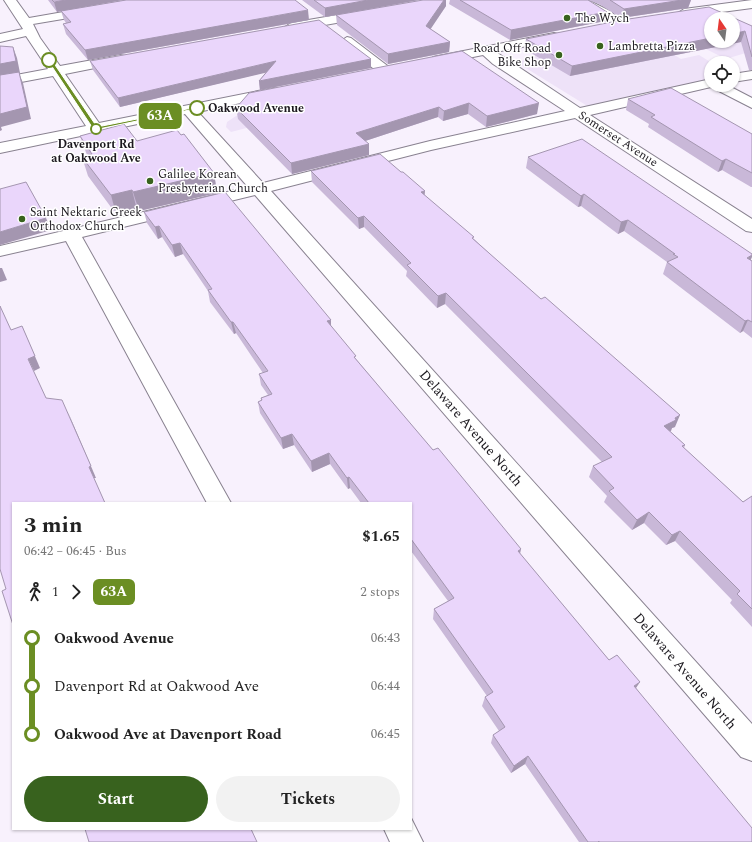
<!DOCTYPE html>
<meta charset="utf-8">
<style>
:root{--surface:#fff;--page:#f2f2f2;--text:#222;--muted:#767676;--accent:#38621e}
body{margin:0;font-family:Spectral,serif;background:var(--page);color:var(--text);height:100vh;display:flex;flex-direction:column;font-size:15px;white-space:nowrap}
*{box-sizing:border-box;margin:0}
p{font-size:13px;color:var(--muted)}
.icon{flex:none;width:22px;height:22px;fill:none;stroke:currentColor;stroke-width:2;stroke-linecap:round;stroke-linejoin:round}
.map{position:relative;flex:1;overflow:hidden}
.drawer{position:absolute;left:12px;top:502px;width:400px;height:328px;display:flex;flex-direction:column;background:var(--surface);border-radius:0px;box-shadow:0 1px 3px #0004}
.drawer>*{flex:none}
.badge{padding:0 8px;border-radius:6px;font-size:14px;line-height:26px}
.needle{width:26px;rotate:346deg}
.tools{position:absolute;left:704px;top:12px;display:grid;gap:8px}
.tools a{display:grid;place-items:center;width:36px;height:36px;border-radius:50%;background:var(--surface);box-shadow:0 1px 3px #0004;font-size:20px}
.map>.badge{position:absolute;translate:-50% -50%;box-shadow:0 0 0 2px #fff}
.legs{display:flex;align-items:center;gap:6px;height:44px;padding:0 12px;font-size:13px}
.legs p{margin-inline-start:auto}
.summary{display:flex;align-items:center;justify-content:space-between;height:68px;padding:0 12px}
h1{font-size:22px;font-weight:700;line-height:30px}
.button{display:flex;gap:8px;margin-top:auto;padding:8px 12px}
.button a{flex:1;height:46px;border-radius:24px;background:var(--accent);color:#fff;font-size:16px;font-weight:700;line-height:46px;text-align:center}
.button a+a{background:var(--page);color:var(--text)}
ul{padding:0 12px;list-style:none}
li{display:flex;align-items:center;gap:14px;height:48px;font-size:15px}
li i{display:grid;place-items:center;width:6px;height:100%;margin:0 5px;background:currentColor}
li i::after{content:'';width:10px;height:10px;margin:-5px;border:3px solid;border-radius:50%;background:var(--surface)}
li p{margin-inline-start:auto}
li:first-child i{background:linear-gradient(#0000 50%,currentColor 0)}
li:last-child i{background:linear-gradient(currentColor 50%,#0000 0)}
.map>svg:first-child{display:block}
</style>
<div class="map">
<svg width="752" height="842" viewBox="0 0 752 842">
<rect width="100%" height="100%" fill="#f8f1fd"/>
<g fill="#eee2f8">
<polygon points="733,27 752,51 726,59 668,30 711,41 733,41"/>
<polygon points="642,35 681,59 699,55 712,63 711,68 707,69 711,72 711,80 589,107 521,65 521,62 525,58"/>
<polygon points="317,98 326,107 231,132 226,127 227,122 236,116"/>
</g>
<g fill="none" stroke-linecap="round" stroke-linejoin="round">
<g stroke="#898290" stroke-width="2">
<g id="minor">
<polygon points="4,0 16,0 29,18 132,0 158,0 152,4 33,24 40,38 60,66 120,55 125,56 127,59 125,62 65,74 99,123 273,88 278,89 280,92 278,95 198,112 263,183 430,141 565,111 493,64 483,55 438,64 433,63 431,60 433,57 438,56 554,33 558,34 560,37 558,40 496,52 580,108 711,79 711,85 727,85 752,98 752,108 711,87 590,115 752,219 752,232 746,231 575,118 431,150 271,191 752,724 752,761 741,757 255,195 82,237 231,503 207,503 66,241 0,256 0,246 248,187 185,114 0,153 0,143 86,126 53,76 0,86 0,78 48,69 26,36 0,42 0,34 23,29"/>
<path d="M573,0H588L610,11L625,24L619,28C616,27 575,2 573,0Z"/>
<polygon points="752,0 752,8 684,17 678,13 684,9"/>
<polygon points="366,10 372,14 370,17 291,31 285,27 291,23"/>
<polygon points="347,37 351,38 389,67 391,70 389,73 379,73 343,44 341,41"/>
<polygon points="752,71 752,79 733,82 733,74"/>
<polygon points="411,818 423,842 390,842 384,829 411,829"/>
</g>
</g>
<use href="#minor" fill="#fff" fill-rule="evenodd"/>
</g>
<g fill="#c9b8d8">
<polygon points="48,0 123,0 76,8 309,20 88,60 66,34 63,24 66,23 64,20 61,11 57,12"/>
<polygon points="302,0 419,0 367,10 446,0 446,6 430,29 450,42 449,52 388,64 337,25 336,15 325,17"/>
<polygon points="450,0 691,0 688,8 621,18 599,4 588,0 605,21 510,40 449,4"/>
<polygon points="752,26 752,70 749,70 741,42 570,76 524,49 526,39"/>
<polygon points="462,51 537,114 486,127 468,114 443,121 438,117 365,141 369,155 292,174 238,119 236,108"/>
<polygon points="371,59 371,68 260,90 259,81 266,72 120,107 93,70 90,61"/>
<polygon points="628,99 752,134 752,187 751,187 722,170 718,172 648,127 649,124 626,110"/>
<polygon points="80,136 137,141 214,173 217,193 139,211 137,210 116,214 88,176 82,157 87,155"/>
<polygon points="528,157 752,261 752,338 743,331 740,333 663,274 667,262 624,231 618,234 581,206 578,207 526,168"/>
<polygon points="311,171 425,196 474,239 675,427 672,428 670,431 685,445 684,448 743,502 752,496 752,627 730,603 732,600 675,541 666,545 644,523 632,530 604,502 607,496 589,477 593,466 602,462 445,304 437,308 406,276 407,271 364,227 359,229 312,182"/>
<polygon points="144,212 331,320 331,326 356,359 609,660 636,688 752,842 579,842 525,764 511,773 491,743 493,735 499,731 482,706 485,697 487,696 433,619 434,609 448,601 411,551 411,503 361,503 350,488 348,489 330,464 312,472 294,445 283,449 260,413 258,402 261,400 261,398 268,395 261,385 259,374 263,373 236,333 234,334 210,302 208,291 183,254 175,257 162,237 158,239 147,223"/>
</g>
<g fill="#a496b0">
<polygon points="66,0 123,0 57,12 54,2"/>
<polygon points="368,0 419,0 325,17 325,8"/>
<polygon points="444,0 446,0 446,6 426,36 426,26"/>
<polygon points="682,0 691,0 688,8 621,18 624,9"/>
<polygon points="308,10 309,20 88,60 85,50"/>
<polygon points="607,12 605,21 510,40 511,30"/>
<polygon points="745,31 741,42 570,76 572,66 711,38 711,41 733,41 733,34"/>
<polygon points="450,42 449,52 388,64 388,54"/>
<polygon points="13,47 17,58 20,73 19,73 23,83 31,119 1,127 2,130 0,131 0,64"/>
<polygon points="371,59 371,68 260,90 259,81"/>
<polygon points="276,61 277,70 120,107 118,98"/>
<polygon points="469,103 468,114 443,121 444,111"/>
<polygon points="539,103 537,114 486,127 487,116"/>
<polygon points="439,107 438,117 356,144 356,133"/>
<polygon points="369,144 369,155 292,174 291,163"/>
<polygon points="726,159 722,170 718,172 722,161"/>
<polygon points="214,173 217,193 139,211 133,192"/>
<polygon points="132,190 137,210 116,214 111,195"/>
<polygon points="425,191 424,202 421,192"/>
<polygon points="584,194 581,206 578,207 581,196"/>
<polygon points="364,216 364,227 359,229 358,218"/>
<polygon points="46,218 51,230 0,245 0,232"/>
<polygon points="628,220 624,231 618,234 621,222"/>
<polygon points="159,226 162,237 158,239 155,227"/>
<polygon points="180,243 183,254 175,257 172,245"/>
<polygon points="752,255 752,257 748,266 747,258"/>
<polygon points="0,268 2,268 7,280 0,282"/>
<polygon points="446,293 445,304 437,308 438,296"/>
<polygon points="331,320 331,331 327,321"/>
<polygon points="748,320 743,331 740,333 745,321"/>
<polygon points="231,322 233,322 236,333 234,334"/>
<polygon points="22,326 40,368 34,371 28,359"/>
<polygon points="68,412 96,478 94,478 89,467"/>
<polygon points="680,415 675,427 672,428 671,431 660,437 664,426 675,418"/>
<polygon points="292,434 294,445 283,449 281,438"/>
<polygon points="329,453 330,464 312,472 311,461"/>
<polygon points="349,477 350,488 348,489 347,478"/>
<polygon points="649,512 644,523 632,530 637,520"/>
<polygon points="680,531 675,541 666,545 672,535"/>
<polygon points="521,549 519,559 518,551"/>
<polygon points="640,682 634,691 634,686"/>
<polygon points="528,756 525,764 511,773 514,766"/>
</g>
<g fill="#ead6fb" stroke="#a496b0">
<polygon points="52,0 66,0 54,2"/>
<polygon points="126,0 295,0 308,10 85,50 63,24 71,22 61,11"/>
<polygon points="314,0 368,0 325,8"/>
<polygon points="423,0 444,0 426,26 450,42 388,54 336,15"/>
<polygon points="460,0 588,0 607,12 511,30"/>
<polygon points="610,0 682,0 624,9"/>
<polygon points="709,7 752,26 752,57 745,31 733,34 733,19 711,19 711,38 572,66 526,39 622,20"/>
<polygon points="319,20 371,59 259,81 276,61 118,98 90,61"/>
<polygon points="0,46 13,47 16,61 0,64"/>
<polygon points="462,51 539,103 487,116 469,103 444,111 439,107 356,133 369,144 291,163 236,108 249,93"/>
<polygon points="19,72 27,107 0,114 0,75"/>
<polygon points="671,88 752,134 752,173 726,159 722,161 651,117 655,115 628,99"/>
<polygon points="124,124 137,141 177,130 181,135 184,134 214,173 133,192 132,190 111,195 82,157 92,154 80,136"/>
<polygon points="582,139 752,254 752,255 747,258 752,261 752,322 748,320 745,321 667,262 678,257 673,254 675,254 628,220 621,222 584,194 581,196 528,157"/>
<polygon points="380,154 401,172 403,172 425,191 421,192 474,237 472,238 541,299 545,297 680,415 675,418 676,420 664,426 685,445 682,446 743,502 752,496 752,609 737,594 740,591 680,531 672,535 649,512 637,520 609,491 614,488 593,466 612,457 446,293 438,296 407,265 411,263 364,216 358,218 311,171"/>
<polygon points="26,182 46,218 0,232 0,189"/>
<polygon points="225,192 331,320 327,321 356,356 354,357 433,450 438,448 521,549 518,551 609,660 617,655 640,682 634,686 752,828 752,842 599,842 599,841 598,842 588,842 528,756 514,766 493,735 505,727 485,697 493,692 434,609 454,598 411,539 411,503 369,503 349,477 347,478 329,453 311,461 292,434 281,438 258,402 262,400 261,398 272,394 259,374 268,371 233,322 231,322 208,290 212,289 180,243 172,245 159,226 155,227 144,212"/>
<polygon points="0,306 11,330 22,326 35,356 28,359 46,398 62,400 91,466 89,467 105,503 13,503 13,625 2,591 6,589 0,569"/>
<polygon points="85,829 251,829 257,842 89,842"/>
</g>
<polygon fill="#6b8e23" stroke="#fff" points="47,59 51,59 97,127 197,107 199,108 94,130"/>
<g fill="#38621e" stroke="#fff" stroke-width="1.5">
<circle cx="567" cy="18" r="4"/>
<circle cx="600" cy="46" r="4"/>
<circle cx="559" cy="55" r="4"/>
<circle cx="150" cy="181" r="4"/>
<circle cx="22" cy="219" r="4"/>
</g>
<g fill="#fff" stroke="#6b8e23" stroke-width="2">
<circle cx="49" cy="60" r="7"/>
<circle cx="197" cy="108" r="7"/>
<circle cx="96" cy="129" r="5"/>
</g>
<g text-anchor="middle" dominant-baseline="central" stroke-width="3" stroke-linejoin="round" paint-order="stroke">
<g font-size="12" fill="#1c191f" stroke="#fff" text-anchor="start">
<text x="575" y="18">The Wych</text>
<text x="608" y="46">Lambretta Pizza</text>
<text x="551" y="48" text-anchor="end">Road Off Road<tspan x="551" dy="14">Bike Shop</tspan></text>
<text x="158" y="174">Galilee Korean<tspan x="158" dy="14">Presbyterian Church</tspan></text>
<text x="30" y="212">Saint Nektaric Greek<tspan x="30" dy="14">Orthodox Church</tspan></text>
</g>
<g font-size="12" font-weight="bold" fill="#1c191f" stroke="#fff" text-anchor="start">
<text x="208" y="108">Oakwood Avenue</text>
<text x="96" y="144" text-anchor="middle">Davenport Rd<tspan x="96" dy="14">at Oakwood Ave</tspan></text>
</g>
<g font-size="12" fill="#1c191f" stroke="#fff">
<text transform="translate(618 139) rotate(33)">Somerset Avenue</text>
</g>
<g font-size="14" fill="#1c191f" stroke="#fff">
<text transform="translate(471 428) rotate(49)">Delaware Avenue North</text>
<text transform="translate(685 671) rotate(49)">Delaware Avenue North</text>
</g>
</g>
</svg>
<div class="tools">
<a><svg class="needle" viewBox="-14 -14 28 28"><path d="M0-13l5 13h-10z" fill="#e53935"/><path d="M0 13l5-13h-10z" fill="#767676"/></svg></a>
<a><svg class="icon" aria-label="locate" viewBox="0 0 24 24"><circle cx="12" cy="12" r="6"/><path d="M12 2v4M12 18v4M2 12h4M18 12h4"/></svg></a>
</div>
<b class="badge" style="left:160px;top:116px;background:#6b8e23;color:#fff">63A</b>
<section class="drawer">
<div class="summary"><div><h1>3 min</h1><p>06:42 – 06:45 · Bus</p></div><b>$1.65</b></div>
<div class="legs"><svg class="icon" aria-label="walk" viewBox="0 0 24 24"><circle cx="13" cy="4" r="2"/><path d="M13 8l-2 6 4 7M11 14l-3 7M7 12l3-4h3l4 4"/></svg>1<svg class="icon" aria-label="forward" viewBox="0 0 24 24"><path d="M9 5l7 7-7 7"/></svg><b class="badge" style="background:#6b8e23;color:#fff">63A</b><p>2 stops</p></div>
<ul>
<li><i style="color:#6b8e23"></i><b>Oakwood Avenue</b><p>06:43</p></li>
<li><i style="color:#6b8e23"></i><span>Davenport Rd at Oakwood Ave</span><p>06:44</p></li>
<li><i style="color:#6b8e23"></i><b>Oakwood Ave at Davenport Road</b><p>06:45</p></li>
</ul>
<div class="button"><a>Start</a><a>Tickets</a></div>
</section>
</div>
